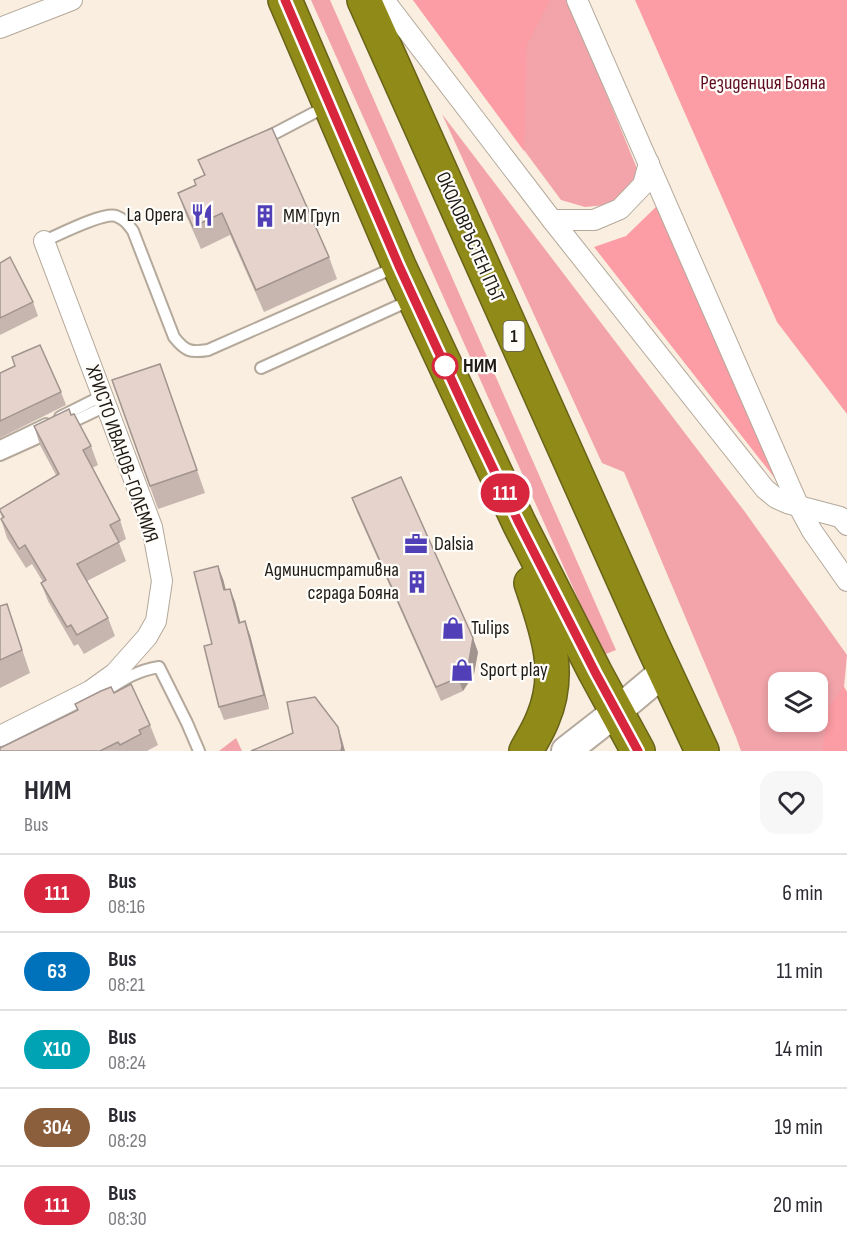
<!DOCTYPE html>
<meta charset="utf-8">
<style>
:root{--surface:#fff;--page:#f7f7f7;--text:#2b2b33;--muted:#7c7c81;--line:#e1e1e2}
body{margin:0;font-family:"Sofia Sans Condensed",sans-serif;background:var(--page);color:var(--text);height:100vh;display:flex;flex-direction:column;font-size:22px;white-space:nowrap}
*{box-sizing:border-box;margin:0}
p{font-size:20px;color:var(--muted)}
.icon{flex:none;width:33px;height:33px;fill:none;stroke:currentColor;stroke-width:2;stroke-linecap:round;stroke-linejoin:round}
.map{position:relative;height:751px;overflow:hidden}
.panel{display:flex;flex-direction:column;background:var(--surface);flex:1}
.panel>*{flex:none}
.badge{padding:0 12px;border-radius:20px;font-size:21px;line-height:39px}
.controls{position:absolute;left:768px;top:672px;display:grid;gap:12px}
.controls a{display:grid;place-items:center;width:60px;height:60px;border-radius:12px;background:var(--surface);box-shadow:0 3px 9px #0003;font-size:30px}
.map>.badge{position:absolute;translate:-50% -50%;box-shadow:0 0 0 3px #fff}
.round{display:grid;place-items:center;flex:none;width:63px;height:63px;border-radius:18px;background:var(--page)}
.overview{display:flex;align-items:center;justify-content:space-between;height:102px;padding:0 24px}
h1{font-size:28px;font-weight:700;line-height:45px}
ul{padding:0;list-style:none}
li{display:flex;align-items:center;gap:18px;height:78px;padding:0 24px;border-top:2px solid var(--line)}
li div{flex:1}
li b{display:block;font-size:22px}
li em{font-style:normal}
li .badge{min-width:66px;font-weight:700;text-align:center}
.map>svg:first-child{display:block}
</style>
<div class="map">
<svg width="847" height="751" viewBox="0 0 847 751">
<rect width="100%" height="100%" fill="#f9eedf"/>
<g fill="#f2a4aa" fill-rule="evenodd">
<polygon points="311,0 330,0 616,650 603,655"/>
<polygon points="413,0 568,0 638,171 625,194 606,205 585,207 561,200"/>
<path d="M442,114L745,512L847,655L844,687L847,692V751H741L736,737L624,472L602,463ZM778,682H818V722H778Z"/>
<polygon points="236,738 242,751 219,751"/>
</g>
<g fill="#fc9ca4">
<polygon points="413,0 550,0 527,45 524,151"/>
<polygon points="635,0 847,0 847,414 777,322"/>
<polygon points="659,204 777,481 594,247 626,236"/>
<polygon points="844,687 847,692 847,751 822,751 829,706"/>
</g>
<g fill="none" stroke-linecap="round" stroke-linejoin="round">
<g stroke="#b4a99b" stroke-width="14">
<g id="lane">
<polyline points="264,139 327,106"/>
<path d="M44,241C59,235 102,212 116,216C124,219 128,224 133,231L174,337C185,351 190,353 208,350L396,267"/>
<polyline points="261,368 411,300"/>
<polyline points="60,417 102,396"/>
<polyline points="66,425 106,406"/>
<polyline points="0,446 46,424"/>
<polyline points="0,455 49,433"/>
<path d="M100,692L103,693C123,680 135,671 159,667L187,723L199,751"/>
</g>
</g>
<g stroke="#b4a99b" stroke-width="22">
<g id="street">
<polyline points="384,0 552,220 765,489 776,498 787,503 840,517 847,525"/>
<polyline points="577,0 799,507 812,531 847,581"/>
<polyline points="0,28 72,0"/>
<polyline points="552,220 594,220 620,209 643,185 649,163"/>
<polyline points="0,736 90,691 115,673 147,637 156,621 162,581 152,527 44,241"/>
</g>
</g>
<g stroke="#b4a99b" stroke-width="32">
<polyline id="secondary" points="566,751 616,712 665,671"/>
</g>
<g stroke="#686318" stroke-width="36">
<g id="highway">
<polyline points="285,0 399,266 519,523 595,672 638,751"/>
<polyline points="364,0 652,644 702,751"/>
<path d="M526,751C532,740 539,729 543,718C563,671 546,628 531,583"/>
</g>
</g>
<use href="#lane" stroke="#fff" stroke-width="10"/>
<use href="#street" stroke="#fff" stroke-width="20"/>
<use href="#secondary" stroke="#fff" stroke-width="28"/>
<use href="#highway" stroke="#908a19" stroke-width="33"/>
</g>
<g fill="#c6b6af">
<polygon points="198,160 329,257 337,279 264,312 230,235 201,249 186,215 178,193 195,185 204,175"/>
<polygon points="0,263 33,302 38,316 0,335"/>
<polygon points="12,357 61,392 66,405 0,438 0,373 15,366"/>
<polygon points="160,364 205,493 158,509 112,380"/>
<polygon points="71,415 91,446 98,465 92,468 120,520 126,539 119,543 126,561 87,581 108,618 115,636 84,654 78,644 74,646 48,601 41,583 43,582 32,564 26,568 7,538 1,519 2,518 0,511 56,475 40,445 34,426"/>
<polygon points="352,498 478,652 474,674 463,691 441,701 357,512"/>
<polygon points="223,579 226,590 230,589 235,602 240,622 250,635 269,709 224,720 219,707"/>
<polygon points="0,606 15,628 30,673 0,688"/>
<polygon points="114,693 150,725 158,745 147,751 0,751 78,710 75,704"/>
</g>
<g fill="#a1948f">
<polygon points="218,566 223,579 229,604 224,590"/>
<polygon points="230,589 235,602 244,636 239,623"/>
<polygon points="245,621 250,635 269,709 264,695"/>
<polygon points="473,638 478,652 474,674 463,691 458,678"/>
<polygon points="338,727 342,740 345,751 341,751"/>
</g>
<g fill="#e6d4cc" stroke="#a1948f" stroke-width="1.5">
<polygon points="272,128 329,257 256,290 222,213 193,227 178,193 196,185 194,180 205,175 198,160"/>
<polygon points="10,257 33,302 0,318 0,263"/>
<polygon points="40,345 61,392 0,421 0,373 15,366 12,357"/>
<polygon points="160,364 197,470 150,486 112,380"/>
<polygon points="69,409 71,415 74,414 91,446 83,450 120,520 110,525 119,542 77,564 108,618 77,635 71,625 67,627 41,583 46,580 25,545 19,549 1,519 4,517 0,511 0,509 59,474 34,426"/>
<polygon points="401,477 473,638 469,661 458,678 436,687 352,498"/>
<polygon points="218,566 224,590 230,589 239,623 245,621 264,695 219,707 204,646 212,644 194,572"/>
<polygon points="7,604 22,650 0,660 0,606"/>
<polygon points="131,684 150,725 139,730 141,734 120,745 118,742 100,751 0,751 0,748 78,710 75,704 101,691 111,687 114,693"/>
<polygon points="315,697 338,727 342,746 341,751 251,751 293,733 287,702"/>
</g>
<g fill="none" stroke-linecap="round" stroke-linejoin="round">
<g stroke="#fff" stroke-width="14">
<polyline id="line" points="285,0 399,266 470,420 519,523 595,672 638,751"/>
</g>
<use href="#line" stroke="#d7263d" stroke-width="9"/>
</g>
<defs>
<g id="restaurant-bare" transform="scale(1.8)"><path d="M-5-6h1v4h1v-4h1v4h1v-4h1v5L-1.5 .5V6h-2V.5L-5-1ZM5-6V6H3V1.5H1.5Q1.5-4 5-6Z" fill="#503fb7" stroke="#fffdfa" stroke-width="2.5" paint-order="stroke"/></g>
<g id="building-bare" transform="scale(1.8)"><path d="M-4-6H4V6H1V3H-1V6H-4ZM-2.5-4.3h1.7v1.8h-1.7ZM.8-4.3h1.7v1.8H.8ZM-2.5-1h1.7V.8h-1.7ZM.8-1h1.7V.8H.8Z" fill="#503fb7" stroke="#fffdfa" stroke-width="2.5" paint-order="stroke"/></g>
<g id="office-bare" transform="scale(1.8)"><path d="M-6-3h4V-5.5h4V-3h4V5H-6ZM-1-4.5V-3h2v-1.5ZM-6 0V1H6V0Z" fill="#503fb7" stroke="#fffdfa" stroke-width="2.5" paint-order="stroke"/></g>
<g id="shop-bare" transform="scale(1.8)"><path d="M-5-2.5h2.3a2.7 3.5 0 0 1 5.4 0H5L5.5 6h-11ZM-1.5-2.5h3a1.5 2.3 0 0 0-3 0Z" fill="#503fb7" stroke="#fffdfa" stroke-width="2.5" paint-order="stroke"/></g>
</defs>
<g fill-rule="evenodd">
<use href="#restaurant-bare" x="202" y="215"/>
<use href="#building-bare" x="265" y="216"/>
<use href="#office-bare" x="416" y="544"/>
<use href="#building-bare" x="417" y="582"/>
<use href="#shop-bare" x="453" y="628"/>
<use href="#shop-bare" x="462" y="670"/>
</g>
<circle fill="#fff" stroke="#d7263d" stroke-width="3" cx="445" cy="366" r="12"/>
<g text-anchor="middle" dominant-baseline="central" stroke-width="4.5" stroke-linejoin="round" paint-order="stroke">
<rect fill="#fffdfa" stroke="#625e5a" stroke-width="1.5" x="503.5" y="321" width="21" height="30" rx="4.5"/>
<g font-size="18" font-weight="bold" fill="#1e1a15">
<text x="514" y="336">1</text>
</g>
<g font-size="20" fill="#610d20" stroke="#fffdfa">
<text x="763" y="83">Резиденция Бояна</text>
</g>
<g font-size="20" fill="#1e1a15" stroke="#fffdfa" text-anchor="start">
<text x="184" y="215" text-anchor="end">La Opera</text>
<text x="283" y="216">ММ Груп</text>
<text x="434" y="544">Dalsia</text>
<text x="399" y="570" text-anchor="end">Административна<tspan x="399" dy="23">сграда Бояна</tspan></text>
<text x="471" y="628">Tulips</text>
<text x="480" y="670">Sport play</text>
</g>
<g font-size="20" fill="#1e1a15" stroke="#fffdfa">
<text transform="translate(470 237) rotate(66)">ОКОЛОВРЪСТЕН ПЪТ</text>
<text transform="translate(122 454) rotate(71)">ХРИСТО ИВАНОВ-ГОЛЕМИЯ</text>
</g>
<g font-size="20" font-weight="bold" fill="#1e1a15" stroke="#fffdfa" text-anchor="start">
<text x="463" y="366">НИМ</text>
</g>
</g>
</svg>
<div class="controls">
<a><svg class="icon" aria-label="layers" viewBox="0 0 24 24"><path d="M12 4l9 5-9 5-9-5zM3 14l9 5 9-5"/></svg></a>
</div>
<b class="badge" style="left:505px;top:493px;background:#d7263d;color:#fff">111</b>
</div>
<section class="panel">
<div class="overview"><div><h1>НИМ</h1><p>Bus</p></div><a class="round"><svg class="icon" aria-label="heart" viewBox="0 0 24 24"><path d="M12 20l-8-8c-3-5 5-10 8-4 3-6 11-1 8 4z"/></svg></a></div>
<ul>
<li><span class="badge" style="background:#d7263d;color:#fff">111</span><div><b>Bus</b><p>08:16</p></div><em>6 min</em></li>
<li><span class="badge" style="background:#0072bc;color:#fff">63</span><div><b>Bus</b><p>08:21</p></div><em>11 min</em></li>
<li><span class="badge" style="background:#00a3b4;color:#fff">Х10</span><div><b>Bus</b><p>08:24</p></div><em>14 min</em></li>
<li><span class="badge" style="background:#8b5e3c;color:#fff">304</span><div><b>Bus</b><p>08:29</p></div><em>19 min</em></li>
<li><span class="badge" style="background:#d7263d;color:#fff">111</span><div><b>Bus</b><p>08:30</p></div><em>20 min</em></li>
</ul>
</section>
